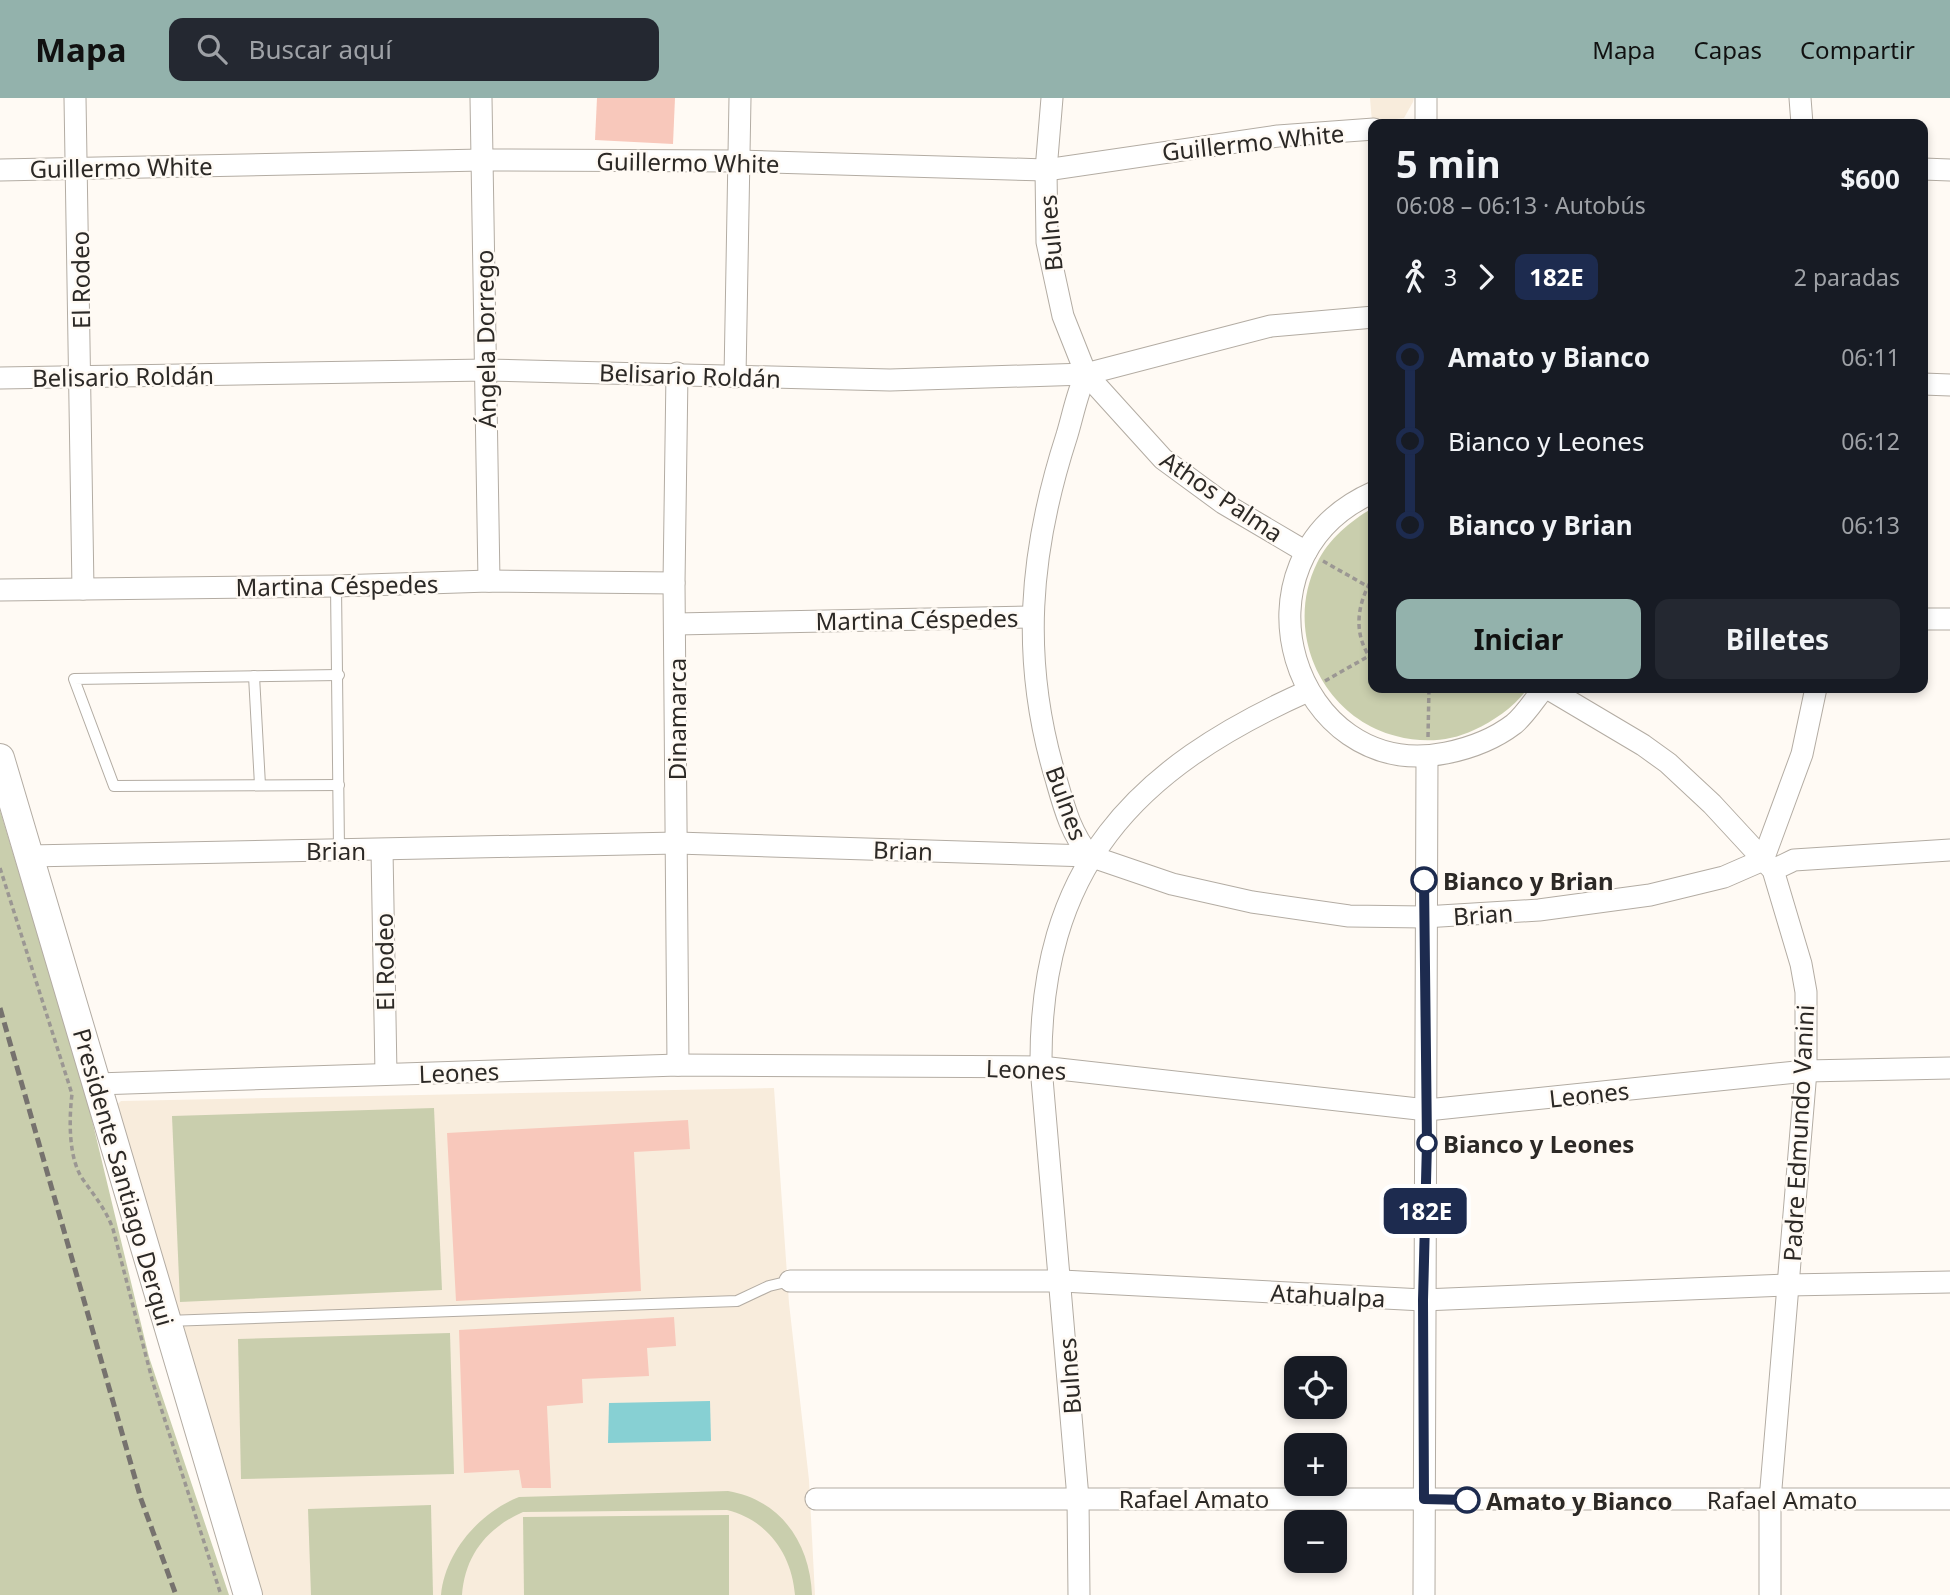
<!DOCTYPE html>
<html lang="es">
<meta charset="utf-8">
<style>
:root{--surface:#171b24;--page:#242831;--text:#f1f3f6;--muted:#9ea1a6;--accent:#93b2ac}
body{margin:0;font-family:"Noto Sans",sans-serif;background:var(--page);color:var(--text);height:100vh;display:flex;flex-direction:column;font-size:26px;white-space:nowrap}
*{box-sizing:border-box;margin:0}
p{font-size:23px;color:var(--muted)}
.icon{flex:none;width:38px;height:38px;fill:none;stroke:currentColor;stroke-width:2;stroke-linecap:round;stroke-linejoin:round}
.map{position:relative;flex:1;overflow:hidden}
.drawer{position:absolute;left:1368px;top:21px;width:560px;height:574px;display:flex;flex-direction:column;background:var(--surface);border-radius:14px;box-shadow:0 4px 10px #0003}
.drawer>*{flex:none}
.badge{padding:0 14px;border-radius:10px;font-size:24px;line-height:46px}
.controls{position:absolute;left:1284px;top:1258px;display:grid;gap:14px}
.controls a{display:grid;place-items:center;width:63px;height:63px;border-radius:14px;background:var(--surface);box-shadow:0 4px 10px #0003;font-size:35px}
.map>.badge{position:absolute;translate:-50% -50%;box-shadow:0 0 0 4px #fff}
.legs{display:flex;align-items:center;gap:10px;height:77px;padding:0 28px;font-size:23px}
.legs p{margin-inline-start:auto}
.overview{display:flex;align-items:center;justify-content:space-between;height:119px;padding:0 28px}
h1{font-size:38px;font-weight:700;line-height:52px}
.action{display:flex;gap:14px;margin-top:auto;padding:14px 28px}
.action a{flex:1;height:80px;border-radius:14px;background:var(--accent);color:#111;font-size:28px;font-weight:700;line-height:80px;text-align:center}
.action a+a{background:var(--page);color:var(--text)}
ul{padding:0 28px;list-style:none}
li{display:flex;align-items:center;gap:24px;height:84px;font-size:26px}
li i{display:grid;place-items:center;width:10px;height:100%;margin:0 9px;background:currentColor}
li i::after{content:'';width:18px;height:18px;margin:-9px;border:5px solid;border-radius:50%;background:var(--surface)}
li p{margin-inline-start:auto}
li:first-child i{background:linear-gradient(#0000 50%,currentColor 0)}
li:last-child i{background:linear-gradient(currentColor 50%,#0000 0)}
header{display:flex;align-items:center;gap:42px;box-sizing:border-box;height:98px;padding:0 35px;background:var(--accent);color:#111}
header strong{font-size:33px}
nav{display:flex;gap:38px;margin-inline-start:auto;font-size:24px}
.search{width:490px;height:63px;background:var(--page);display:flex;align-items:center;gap:18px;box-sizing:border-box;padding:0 24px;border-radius:14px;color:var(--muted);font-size:26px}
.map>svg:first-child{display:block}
</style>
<header>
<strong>Mapa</strong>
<div class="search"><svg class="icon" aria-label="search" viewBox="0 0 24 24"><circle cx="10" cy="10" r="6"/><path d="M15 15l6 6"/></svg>Buscar aquí</div>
<nav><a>Mapa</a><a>Capas</a><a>Compartir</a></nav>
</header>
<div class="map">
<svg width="1950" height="1497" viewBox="0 0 1950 1497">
<rect width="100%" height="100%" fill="#fffaf4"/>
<g fill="#f8ecdc">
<polygon points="1370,0 1414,0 1413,4 1404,20 1372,24"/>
<polygon points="774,990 789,1205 809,1382 815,1497 254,1497 109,1014 121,1003"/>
</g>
<g fill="#c9cead">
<path d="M1374,409V590H1528C1514,609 1495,622 1474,632C1449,644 1422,645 1396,638C1322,619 1283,534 1317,465C1329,440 1351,423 1374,409Z"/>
<polygon points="0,712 86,997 149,1259 229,1497 0,1497"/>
<polygon points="434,1010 442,1192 180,1204 172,1018"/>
<polygon points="450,1235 454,1376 241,1381 238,1241"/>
<path d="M728,1393C781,1402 810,1445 812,1497H795C792,1457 768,1422 727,1412L523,1414C487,1430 465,1457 462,1497H441C445,1454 480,1414 519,1399Z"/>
<polygon points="431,1407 433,1497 311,1497 308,1411"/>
<polygon points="729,1417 729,1497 524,1497 523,1419"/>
</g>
<polygon fill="#87d0d3" points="710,1303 711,1343 608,1345 609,1305"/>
<g fill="#f8c8bb">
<polygon points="597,0 675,0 673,46 595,42"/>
<polygon points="688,1022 690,1051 634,1054 641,1193 456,1203 447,1035"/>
<polygon points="674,1219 676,1248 647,1250 649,1278 582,1281 583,1305 547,1308 551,1390 522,1390 519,1372 464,1375 459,1232"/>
</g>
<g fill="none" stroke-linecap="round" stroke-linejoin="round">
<g stroke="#b3aca3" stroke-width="12">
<g id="lane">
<polyline points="336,488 339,751"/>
<polyline points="339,577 74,581 114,688 339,687"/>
<polyline points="254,578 260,687"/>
<polyline points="167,1223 737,1203 769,1188 790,1183"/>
</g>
</g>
<g stroke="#b3aca3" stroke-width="23">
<g id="street">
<polyline points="75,0 83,491"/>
<polyline points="481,0 489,483"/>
<polyline points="1052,0 1046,72 1047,144 1063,218 1086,276 1163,361 1223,405 1306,454"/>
<polyline points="1426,0 1426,26"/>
<polyline points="1800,0 1802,26"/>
<polyline points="1923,71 1950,72"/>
<polyline points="0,72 482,62 738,63 1046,72 1278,38 1374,31"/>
<polyline points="677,275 674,485 678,967"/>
<path d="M1086,276C1077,295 1073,317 1067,337C1029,454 1020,562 1056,681C1064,709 1071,736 1090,758"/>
<polyline points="735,279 740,0"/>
<polyline points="0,280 486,272 890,282 1086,276 1271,228 1374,219"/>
<polyline points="1923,286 1950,287"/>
<path d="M1374,394C1222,461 1294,686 1446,655C1471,650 1493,642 1514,626C1525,617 1535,601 1544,590"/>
<polyline points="0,492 336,488 489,483 674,485"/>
<polyline points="1923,521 1950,521"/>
<polyline points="676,526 1032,519"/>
<polyline points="1547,590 1643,647 1668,665 1712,706 1773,772 1801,866 1806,894 1806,973 1770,1402 1770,1497"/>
<polyline points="382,752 386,976"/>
<polyline points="29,758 677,745 1090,758 1172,786 1252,804 1349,818 1424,819 1539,812 1650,797 1724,779 1763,762"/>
<polyline points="1763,762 1802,656 1816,590"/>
<polyline points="1773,772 1794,762 1950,752"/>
<polyline points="97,986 678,967 1041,969 1427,1012 1806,973 1950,970"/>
<polyline points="790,1183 1062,1183 1423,1202 1788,1187 1950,1184"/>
<polyline points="816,1401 1950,1401"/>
<path d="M1079,1497L1078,1400L1041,969C1039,770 1133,671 1308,593"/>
<polyline points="1424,1497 1427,659"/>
</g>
</g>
<g stroke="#b3aca3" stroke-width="30">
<polyline id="secondary" points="0,660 248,1497"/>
</g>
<g stroke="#9b9793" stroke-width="3.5" stroke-dasharray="5 3.5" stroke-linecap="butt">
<polyline points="1323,463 1374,492"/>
<path d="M1374,478C1356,506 1352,538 1374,565"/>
<polyline points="1325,583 1374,555"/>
<polyline points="1416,590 1438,590"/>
<polyline points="1428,639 1429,590"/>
<path d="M0,770L72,996C69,1021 68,1062 84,1083C96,1100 106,1112 113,1131L153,1285L221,1497"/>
</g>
<use href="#lane" stroke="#fff" stroke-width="10"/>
<use href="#street" stroke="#fff" stroke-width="21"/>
<use href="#secondary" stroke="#fff" stroke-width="28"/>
<polyline stroke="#76726e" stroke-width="5" stroke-dasharray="10 5" stroke-linecap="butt" points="0,910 141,1401 176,1497"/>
</g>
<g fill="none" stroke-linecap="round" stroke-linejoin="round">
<g stroke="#fff" stroke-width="16">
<polyline id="line-1" points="1424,782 1427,1045 1423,1202 1424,1401 1467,1402"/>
</g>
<use href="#line-1" stroke="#1d2b4f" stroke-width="10"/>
</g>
<g fill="#fff" stroke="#1d2b4f" stroke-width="3.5">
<circle cx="1424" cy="782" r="12"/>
<circle cx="1427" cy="1045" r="9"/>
<circle cx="1467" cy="1402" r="12"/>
</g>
<g text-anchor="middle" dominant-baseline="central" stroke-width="5" stroke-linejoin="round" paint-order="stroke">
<g font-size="24" fill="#2c2926" stroke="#fffaf4">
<text transform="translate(1253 44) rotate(-6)">Guillermo White</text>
<text transform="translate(688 64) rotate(1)">Guillermo White</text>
<text transform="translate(121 69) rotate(-1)">Guillermo White</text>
<text transform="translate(1050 135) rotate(-95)">Bulnes</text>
<text transform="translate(80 182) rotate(-91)">El Rodeo</text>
<text transform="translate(485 241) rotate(-91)">Ángela Dorrego</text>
<text transform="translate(690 277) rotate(2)">Belisario Roldán</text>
<text transform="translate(123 278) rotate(-1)">Belisario Roldán</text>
<text transform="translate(1222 398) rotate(34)">Athos Palma</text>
<text transform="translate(337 487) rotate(-1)">Martina Céspedes</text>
<text transform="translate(917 521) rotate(-1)">Martina Céspedes</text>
<text transform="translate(676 621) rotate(-90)">Dinamarca</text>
<text transform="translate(1067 705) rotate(70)">Bulnes</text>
<text x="336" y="752">Brian</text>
<text transform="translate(903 752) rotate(2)">Brian</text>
<text transform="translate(1483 816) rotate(-4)">Brian</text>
<text transform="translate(384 864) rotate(-91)">El Rodeo</text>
<text transform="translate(1026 971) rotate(2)">Leones</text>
<text transform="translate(459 974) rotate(-2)">Leones</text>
<text transform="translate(1589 996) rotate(-6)">Leones</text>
<text transform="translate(1798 1035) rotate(-87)">Padre Edmundo Vanini</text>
<text transform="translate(124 1079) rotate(74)">Presidente Santiago Derqui</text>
<text transform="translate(1328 1197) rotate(3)">Atahualpa</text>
<text transform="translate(1069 1278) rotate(-94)">Bulnes</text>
<text x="1194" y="1400">Rafael Amato</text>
<text x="1782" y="1401">Rafael Amato</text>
</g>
<g font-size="24" font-weight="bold" fill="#2c2926" stroke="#fffaf4" text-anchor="start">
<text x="1443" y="782">Bianco y Brian</text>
<text x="1443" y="1045">Bianco y Leones</text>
<text x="1486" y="1402">Amato y Bianco</text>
</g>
</g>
</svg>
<div class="controls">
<a><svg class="icon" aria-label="locate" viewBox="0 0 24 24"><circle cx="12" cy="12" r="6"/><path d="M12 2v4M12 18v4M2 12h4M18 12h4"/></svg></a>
<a>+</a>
<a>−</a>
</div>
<b class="badge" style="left:1425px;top:1113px;background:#1d2b4f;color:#fff">182E</b>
<section class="drawer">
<div class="overview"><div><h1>5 min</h1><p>06:08 – 06:13 · Autobús</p></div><b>$600</b></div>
<div class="legs"><svg class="icon" aria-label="walk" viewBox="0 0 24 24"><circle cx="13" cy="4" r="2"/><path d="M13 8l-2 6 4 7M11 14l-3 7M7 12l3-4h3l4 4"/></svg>3<svg class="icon" aria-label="forward" viewBox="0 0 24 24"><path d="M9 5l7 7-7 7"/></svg><b class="badge" style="background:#1d2b4f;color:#fff">182E</b><p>2 paradas</p></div>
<ul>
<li><i style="color:#1d2b4f"></i><b>Amato y Bianco</b><p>06:11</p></li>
<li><i style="color:#1d2b4f"></i><span>Bianco y Leones</span><p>06:12</p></li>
<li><i style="color:#1d2b4f"></i><b>Bianco y Brian</b><p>06:13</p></li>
</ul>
<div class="action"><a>Iniciar</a><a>Billetes</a></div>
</section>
</div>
